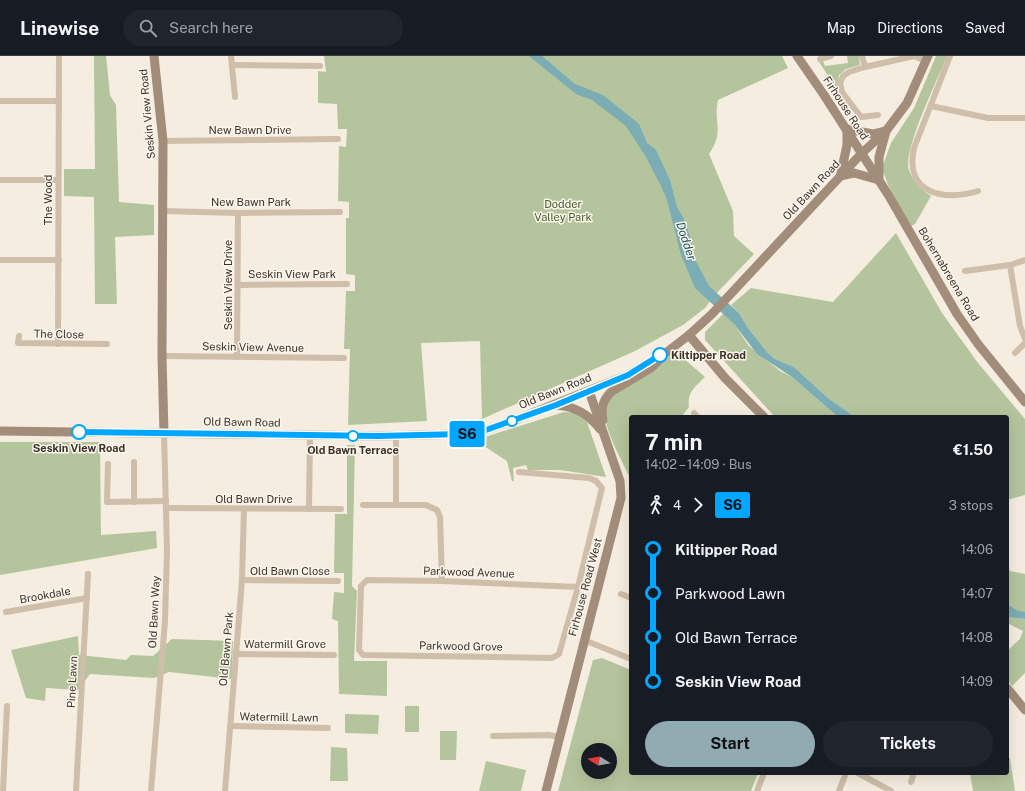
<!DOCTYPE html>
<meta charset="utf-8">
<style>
:root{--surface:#171b24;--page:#20242c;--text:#f1f3f6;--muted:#9ea1a6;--line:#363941;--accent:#91abb2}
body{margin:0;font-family:"Public Sans",sans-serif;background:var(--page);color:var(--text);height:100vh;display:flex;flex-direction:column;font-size:15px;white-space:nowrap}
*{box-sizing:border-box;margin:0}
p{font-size:13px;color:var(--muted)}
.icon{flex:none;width:22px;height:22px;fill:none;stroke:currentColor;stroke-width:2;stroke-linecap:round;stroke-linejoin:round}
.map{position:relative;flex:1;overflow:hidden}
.side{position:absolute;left:629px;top:359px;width:380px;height:360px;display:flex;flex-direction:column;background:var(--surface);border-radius:4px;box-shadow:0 4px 16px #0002}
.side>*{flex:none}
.badge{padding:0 8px;border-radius:3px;font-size:14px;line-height:26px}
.needle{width:26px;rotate:281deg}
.tools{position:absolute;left:581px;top:687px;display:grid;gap:8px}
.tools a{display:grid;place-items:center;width:36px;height:36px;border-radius:50%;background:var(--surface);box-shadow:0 4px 16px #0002;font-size:20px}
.map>.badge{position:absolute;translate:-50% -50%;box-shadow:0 0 0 2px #fff}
.legs{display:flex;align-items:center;gap:6px;height:44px;padding:0 16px;font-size:13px}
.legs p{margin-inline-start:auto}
.headline{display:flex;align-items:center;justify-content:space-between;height:68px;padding:0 16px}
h1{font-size:22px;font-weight:700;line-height:30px}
.button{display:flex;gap:8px;margin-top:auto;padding:8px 16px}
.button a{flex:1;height:46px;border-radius:24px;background:var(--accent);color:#111;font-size:16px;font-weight:700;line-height:46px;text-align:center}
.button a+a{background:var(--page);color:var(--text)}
ul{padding:0 16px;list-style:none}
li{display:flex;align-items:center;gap:14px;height:44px;font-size:15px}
li i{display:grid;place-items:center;width:6px;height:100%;margin:0 5px;background:currentColor}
li i::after{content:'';width:10px;height:10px;margin:-5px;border:3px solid;border-radius:50%;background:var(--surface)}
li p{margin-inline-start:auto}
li:first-child i{background:linear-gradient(#0000 50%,currentColor 0)}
li:last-child i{background:linear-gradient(currentColor 50%,#0000 0)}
header{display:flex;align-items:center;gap:24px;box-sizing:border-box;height:56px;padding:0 20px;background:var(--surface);border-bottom:1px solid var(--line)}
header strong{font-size:19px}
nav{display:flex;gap:22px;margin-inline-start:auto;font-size:14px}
.search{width:280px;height:36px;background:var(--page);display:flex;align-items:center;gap:10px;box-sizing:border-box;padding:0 14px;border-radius:22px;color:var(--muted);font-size:15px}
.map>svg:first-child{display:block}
</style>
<header>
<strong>Linewise</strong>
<div class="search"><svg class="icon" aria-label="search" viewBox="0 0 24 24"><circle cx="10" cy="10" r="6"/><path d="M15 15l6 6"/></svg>Search here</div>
<nav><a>Map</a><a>Directions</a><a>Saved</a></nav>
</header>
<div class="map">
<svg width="1025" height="735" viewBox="0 0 1025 735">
<rect width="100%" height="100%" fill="#f5eddf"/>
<g fill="#b4c59d" fill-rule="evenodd">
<polygon points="94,0 106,0 110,39 116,49 119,146 154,149 154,179 115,181 117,248 95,248 94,141 64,140 64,113 95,113"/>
<path d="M324,0H782L788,12L718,44C713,67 725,75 709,98L733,155L734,180L754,198L714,240L705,252L683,269L635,295L482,363L480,285L421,287L427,365L348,369L350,293H344L346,235H355V219L346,218V162H349V146L338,145L339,90L346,91L347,73H338L337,48L318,47V15L326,16Z"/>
<polygon points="847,0 859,0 860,9 846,13 839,19 837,33 819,6 823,5 825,10 848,7"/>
<path d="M936,0H947C938,23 903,93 909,114C913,125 921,134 931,140L915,168L911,170L888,129L882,112L891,87L914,52Z"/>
<polygon points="896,177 942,257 978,307 1025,363 1025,439 1007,444 1007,361 855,361 828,342 794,311 775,303 767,296 748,272 739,257 731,249 751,232 833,246"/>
<polygon points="724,257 734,268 749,290 780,315 792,321 838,361 775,361 705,284 705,276"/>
<path d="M675,295L705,321C695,331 687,336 689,351L682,360L683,361H631V420H629C621,402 599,366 606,347C610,337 634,326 644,320C655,312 665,303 675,295Z"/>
<polygon points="564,356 577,357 587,366 606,421 560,414 528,414 526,409 513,412 514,425 512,425 507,405 481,388 482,382"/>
<polygon points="0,386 100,386 101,479 156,475 157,492 0,519"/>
<polygon points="347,389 355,389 352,530 357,535 354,605 387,605 387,640 339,638 338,565 332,563 334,536 344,537 344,517 334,517 335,458 347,458"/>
<polygon points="1007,507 1010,515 1025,518 1025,556 1018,556 1007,548"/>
<polygon points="1007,561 1025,563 1025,617 1012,630 1007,623 1007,595 1020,583 1023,575 1007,567"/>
<polygon points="78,580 79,599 126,604 131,599 153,600 172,583 233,585 232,623 169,616 154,622 90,618 78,634 46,632 45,645 26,642 11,594"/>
<path d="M602,602L631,614V717H758L751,735H558L593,604ZM588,694H610V716H588Z"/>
<rect x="405" y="650" width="14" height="26"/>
<polygon points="345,658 379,659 378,678 345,677"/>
<polygon points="440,675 457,675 456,704 440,704"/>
<polygon points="331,691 347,692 348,725 330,725"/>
<polygon points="1010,702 1015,735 973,735 970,717 1007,717 1007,703"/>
<polygon points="486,705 526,714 521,735 479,735"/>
</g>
<g fill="#7cacb4">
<polygon points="529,0 542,0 575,28 603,39 639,68 647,87 656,94 670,124 677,151 685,165 691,184 693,200 709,230 739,257 748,272 767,296 775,303 794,311 828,342 855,361 838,361 792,321 757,298 734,268 695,232 681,199 667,144 662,132 646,101 626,70 592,44 576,38"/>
<polygon points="1007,548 1018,555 1025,556 1025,563 1007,561"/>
</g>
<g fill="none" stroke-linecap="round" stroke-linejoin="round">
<g stroke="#cebeaa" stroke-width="6">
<polyline points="231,0 235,41"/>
<polyline points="862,0 865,11"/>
<path d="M950,0L914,92C904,137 943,146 978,135"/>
<polyline points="820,3 831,0"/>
<polyline points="232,9 320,10"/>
<polyline points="0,45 59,45"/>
<polyline points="931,50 988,62 1025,62"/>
<polyline points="878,59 861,61 842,36 840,27 843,20 849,16 865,11 914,0 926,5"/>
<polyline points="163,85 338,83"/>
<polyline points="0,124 58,124"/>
<polyline points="163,155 238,157 340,156"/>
<polyline points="0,204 59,204"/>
<polyline points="1010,209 1020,270 1025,283"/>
<polyline points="965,215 1010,209 1025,204"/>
<polyline points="238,229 347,228"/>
<polyline points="19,280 18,287 107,288"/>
<polyline points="58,288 59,0"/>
<polyline points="1015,297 1025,287"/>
<polyline points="162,300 344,302"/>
<polyline points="237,301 238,157"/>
<polyline points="694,357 698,361"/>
<polyline points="396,379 396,448"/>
<polyline points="134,406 134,446"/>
<polyline points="108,408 107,446 166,445"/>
<polyline points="519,416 589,422 596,425 602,432 578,531 559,598 552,602 363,599 359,594 361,530 367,524 442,525 578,531"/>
<polyline points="363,449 426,449 437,454 440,461 442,525"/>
<polyline points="167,452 341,453"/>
<polyline points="309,453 310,379"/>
<polyline points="242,524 338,525"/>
<polyline points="621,538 631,542"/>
<polyline points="6,556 87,542"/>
<polyline points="584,584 631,603"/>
<polyline points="236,598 334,599"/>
<polyline points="230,670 328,672"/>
<polyline points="493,680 549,679 560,681"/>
<polyline points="858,717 891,735"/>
<polyline points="911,726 914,717"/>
<polyline points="3,735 7,650"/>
<polyline points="76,735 88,518"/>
<polyline points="151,735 165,565 167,494 164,377"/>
<polyline points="225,735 242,524 244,453"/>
<polyline points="757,735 764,717"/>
<polyline points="839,735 846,717"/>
</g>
<g stroke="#a28d7a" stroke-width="9">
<polyline points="154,0 163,85 162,300 164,377"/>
<polyline points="797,0 824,39 889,140 957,258 978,288 1025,346"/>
<polyline points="846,73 873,78 885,75"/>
<polyline points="841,117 847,89 847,75"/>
<polyline points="840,120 854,117 879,124"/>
<polyline points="879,123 879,101 886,75"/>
<polyline points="689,279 725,322 764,361"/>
<path d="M557,349C576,351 588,358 600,373"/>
<path d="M603,364C601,353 602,345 611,336L651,312L659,304"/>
<polyline points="0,375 378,380 463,378 486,374 515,364 628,319 667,296 689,279 712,258 862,97 886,75 907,47 928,0"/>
<polyline points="1007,632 1025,654"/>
<polyline points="546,735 621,442 620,425 589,335"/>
</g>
</g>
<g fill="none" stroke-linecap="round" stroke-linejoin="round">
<g stroke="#fff" stroke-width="9">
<polyline id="line-1" points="79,376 378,380 463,378 486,374 556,349 628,319 660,299"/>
</g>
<use href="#line-1" stroke="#00a6ff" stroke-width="6"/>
</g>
<g fill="#fff" stroke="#00a6ff" stroke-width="2">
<circle cx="660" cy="299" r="7"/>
<circle cx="512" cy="365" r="5"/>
<circle cx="79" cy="376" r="7"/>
<circle cx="353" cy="380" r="5"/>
</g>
<g text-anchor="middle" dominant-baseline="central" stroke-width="3" stroke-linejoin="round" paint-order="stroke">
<g font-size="11" fill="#3b312a" stroke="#fbf6ec">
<text transform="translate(846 52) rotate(57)">Firhouse Road</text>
<text transform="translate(147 58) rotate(-95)">Seskin View Road</text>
<text x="250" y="74">New Bawn Drive</text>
<text transform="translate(811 134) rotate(-47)">Old Bawn Road</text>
<text transform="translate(48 144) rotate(-90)">The Wood</text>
<text x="251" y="146">New Bawn Park</text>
<text x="292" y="218">Seskin View Park</text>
<text transform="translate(949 218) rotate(59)">Bohernabreena Road</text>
<text transform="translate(228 229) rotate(-90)">Seskin View Drive</text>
<text transform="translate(59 278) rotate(1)">The Close</text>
<text transform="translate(253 291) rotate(1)">Seskin View Avenue</text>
<text transform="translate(555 335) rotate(-22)">Old Bawn Road</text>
<text transform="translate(242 366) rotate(1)">Old Bawn Road</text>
<text x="254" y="443">Old Bawn Drive</text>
<text x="290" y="515">Old Bawn Close</text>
<text transform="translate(469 516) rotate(2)">Parkwood Avenue</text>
<text transform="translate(585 531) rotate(-75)">Firhouse Road West</text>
<text transform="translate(45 539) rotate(-10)">Brookdale</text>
<text transform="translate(154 556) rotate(-87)">Old Bawn Way</text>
<text x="285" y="588">Watermill Grove</text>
<text transform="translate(461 590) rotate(1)">Parkwood Grove</text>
<text transform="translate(226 593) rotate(-85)">Old Bawn Park</text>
<text transform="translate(72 626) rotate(-87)">Pine Lawn</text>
<text transform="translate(279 661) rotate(1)">Watermill Lawn</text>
</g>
<g font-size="11" fill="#455b2b" stroke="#fbf6ec">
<text x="563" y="148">Dodder<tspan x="563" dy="13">Valley Park</tspan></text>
</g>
<g font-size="11" font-weight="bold" fill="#3b312a" stroke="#fbf6ec">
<text x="671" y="299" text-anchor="start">Kiltipper Road</text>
<text x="79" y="392">Seskin View Road</text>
<text x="353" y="394">Old Bawn Terrace</text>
</g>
<g font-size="12" font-style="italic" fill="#1c5460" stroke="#fbf6ec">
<text transform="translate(686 185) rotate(72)">Dodder</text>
</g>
</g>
</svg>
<div class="tools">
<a><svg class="needle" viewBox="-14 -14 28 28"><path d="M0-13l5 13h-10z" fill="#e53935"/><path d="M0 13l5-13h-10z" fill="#9ea1a6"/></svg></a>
</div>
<b class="badge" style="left:467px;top:378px;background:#00a6ff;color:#111">S6</b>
<section class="side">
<div class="headline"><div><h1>7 min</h1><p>14:02 – 14:09 · Bus</p></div><b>€1.50</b></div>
<div class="legs"><svg class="icon" aria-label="walk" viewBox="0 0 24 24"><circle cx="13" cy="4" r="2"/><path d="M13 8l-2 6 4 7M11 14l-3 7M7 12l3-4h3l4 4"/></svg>4<svg class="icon" aria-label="forward" viewBox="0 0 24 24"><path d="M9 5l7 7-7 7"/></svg><b class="badge" style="background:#00a6ff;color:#111">S6</b><p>3 stops</p></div>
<ul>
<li><i style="color:#00a6ff"></i><b>Kiltipper Road</b><p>14:06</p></li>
<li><i style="color:#00a6ff"></i><span>Parkwood Lawn</span><p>14:07</p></li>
<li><i style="color:#00a6ff"></i><span>Old Bawn Terrace</span><p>14:08</p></li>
<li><i style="color:#00a6ff"></i><b>Seskin View Road</b><p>14:09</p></li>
</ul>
<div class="button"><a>Start</a><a>Tickets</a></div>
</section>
</div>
